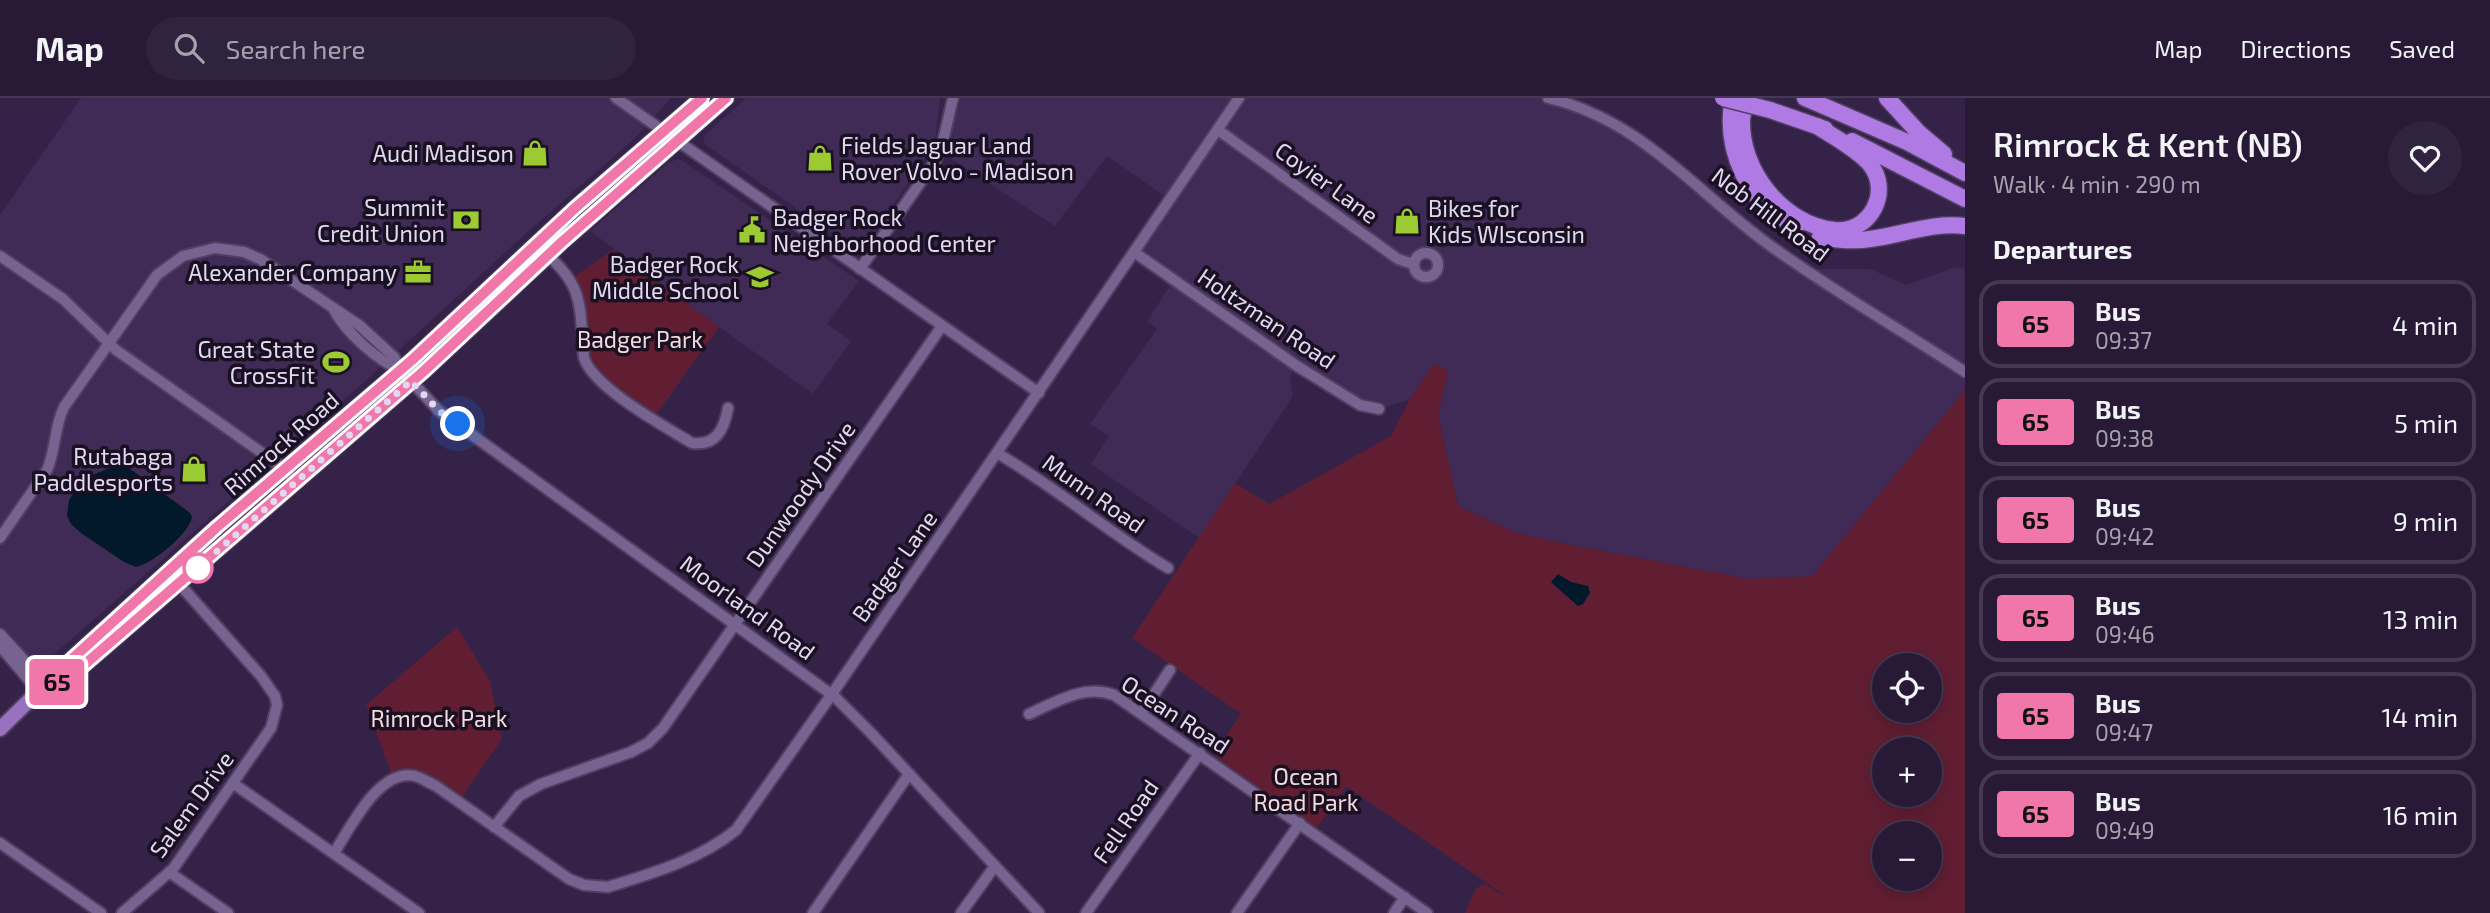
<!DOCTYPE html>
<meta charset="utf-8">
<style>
:root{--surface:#281a37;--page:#30233f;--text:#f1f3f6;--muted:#a5a1ad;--line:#443852}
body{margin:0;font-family:"Exo 2",sans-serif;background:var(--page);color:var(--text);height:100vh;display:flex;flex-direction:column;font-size:26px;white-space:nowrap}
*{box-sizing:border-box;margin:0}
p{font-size:23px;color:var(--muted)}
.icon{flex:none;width:38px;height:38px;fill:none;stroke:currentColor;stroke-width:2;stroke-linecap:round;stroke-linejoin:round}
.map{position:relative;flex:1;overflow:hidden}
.side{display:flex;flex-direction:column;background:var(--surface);width:525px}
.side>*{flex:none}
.badge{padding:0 14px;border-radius:5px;font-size:24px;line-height:46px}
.buttons{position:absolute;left:1872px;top:555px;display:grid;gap:14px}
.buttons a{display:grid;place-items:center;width:70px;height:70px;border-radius:50%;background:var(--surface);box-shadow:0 4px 18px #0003,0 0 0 2px var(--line);font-size:35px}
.you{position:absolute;width:35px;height:35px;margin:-18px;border:5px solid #fff;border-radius:50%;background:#1a73e8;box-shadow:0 0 0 10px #1a73e833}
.map>.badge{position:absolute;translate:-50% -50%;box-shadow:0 0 0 4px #fff}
h2{padding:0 28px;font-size:26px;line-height:63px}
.round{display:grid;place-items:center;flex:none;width:74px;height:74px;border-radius:37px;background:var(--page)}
.head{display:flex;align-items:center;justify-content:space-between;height:119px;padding:0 28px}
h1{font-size:33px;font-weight:600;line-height:52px}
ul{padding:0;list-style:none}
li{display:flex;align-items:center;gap:21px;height:88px;margin:0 14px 10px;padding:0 14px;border:4px solid var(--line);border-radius:21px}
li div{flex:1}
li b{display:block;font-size:26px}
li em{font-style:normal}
li .badge{min-width:77px;font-weight:700;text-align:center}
header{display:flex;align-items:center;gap:42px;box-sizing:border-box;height:98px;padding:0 35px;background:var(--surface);border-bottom:2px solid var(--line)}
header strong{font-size:33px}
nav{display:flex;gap:38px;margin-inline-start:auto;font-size:24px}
.search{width:490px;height:63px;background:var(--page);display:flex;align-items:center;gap:18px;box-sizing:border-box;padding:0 24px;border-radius:38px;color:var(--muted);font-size:26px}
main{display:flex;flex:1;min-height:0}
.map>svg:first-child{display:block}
</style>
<header>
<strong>Map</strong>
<div class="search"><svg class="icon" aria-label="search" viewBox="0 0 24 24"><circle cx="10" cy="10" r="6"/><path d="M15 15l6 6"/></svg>Search here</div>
<nav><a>Map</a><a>Directions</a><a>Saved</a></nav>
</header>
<main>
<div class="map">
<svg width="1965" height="815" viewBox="0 0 1965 815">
<rect width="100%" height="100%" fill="#352249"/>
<g fill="#402a56">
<polygon points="81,0 671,0 633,42 523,138 371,278 41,568 35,566 21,553 0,529 0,117"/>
<polygon points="746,0 940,0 935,43 928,56 860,155 706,47 703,42 705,37"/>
<polygon points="953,0 1548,0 1600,19 1805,171 1870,171 1906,187 1955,169 1965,171 1965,292 1812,478 1750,481 1581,449 1519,436 1458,408 1438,317 1448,272 1433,266 1410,301 1379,311 1360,307 1294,266 1290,282 1293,298 1199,440 1091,366 1109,338 1090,326 1157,231 1147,223 1174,182 1134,154 1166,99 1107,58 1055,128 939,53"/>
<polygon points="677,61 683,63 859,183 827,226 851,243 813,296 719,229 590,133 668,65"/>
</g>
<g fill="#611e32" fill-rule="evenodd">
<polygon points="614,151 719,229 653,321 592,276 571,181"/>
<path d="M1433,266L1448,272L1438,317L1458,408L1519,436L1581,449L1750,481L1812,478L1965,292V815H1465L1476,790L1485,786L1516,805L1346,688L1317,730L1213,657L1241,616L1132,540L1235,385L1269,406L1391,338L1410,301ZM1885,567H1930V612H1885ZM1885,651H1930V696H1885ZM1885,735H1930V780H1885Z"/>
<path d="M457,529L490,583L502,641L461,700C438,684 420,667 391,674L366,607Z"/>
</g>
<g fill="#02182b">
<path d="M117,367H125L129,370L190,415L192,419C190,435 152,466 136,469L124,464L81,435L71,426L67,418L69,402L83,381Z"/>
<polygon points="1558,476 1571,484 1588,488 1590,495 1583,506 1578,508 1554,487 1551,484"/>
</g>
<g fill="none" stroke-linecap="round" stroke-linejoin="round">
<g stroke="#503f61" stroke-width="14">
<g id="minor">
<polyline points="616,0 1039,295"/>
<path d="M1548,0C1641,22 1694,92 1768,146C1831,192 1900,231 1965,274"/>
<polyline points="1218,32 1398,161 1413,166"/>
<path d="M543,153C586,189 579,209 584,260C594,290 664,328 692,345C716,348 724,332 728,310"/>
<polyline points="1134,154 1297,268 1360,307 1379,311"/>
<circle cx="1426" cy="167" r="12"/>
<polyline points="0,158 63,201 116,252 275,364 297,384"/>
<polyline points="860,171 936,62 944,39 953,0"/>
<path d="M334,212C346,234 377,263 401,272"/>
<path d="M997,355C1057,390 1109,435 1168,470"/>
<path d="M0,440L47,372C56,352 54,329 64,309L157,177L183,158L215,150L244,154L260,161L359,227L394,259L401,272L439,313L835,599L871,635L1039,815"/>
<polyline points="0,536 47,587"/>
<polyline points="0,548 39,594"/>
<polyline points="1142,614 1170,572"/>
<path d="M1029,616C1056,604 1084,586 1114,597L1427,815"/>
<polyline points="234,686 419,815"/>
<polyline points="494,729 519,698 541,686 631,654 648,645 663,630 942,228"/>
<polyline points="0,745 101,815"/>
<path d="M334,755C351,729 379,670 415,678C422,680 429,685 436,688L569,781L584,787L608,789C653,775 699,762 736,732L832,596L1239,0"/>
<polyline points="169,774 228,815"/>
<polyline points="122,815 173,771 271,630 277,607 275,598 261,578 174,480"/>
<polyline points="813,815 909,676"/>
<polyline points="961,815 995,768"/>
<polyline points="1086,815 1200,655"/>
<polyline points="1237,815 1300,725"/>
<polyline points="1394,815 1405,799"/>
</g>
</g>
<g stroke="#503f61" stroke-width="18">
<g id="major">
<polyline points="49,587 69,580 424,273 563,143 726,0"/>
<polyline points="0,631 61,571 217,429 412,262 575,110 702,0"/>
</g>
</g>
<g stroke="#503f61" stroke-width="19">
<g id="highway">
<path d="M1733,0C1723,50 1748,108 1796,129"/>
<path d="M1746,0C1745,7 1743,14 1742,21C1740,72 1782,126 1834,132C1870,136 1893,93 1869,65C1855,50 1834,39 1817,28"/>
<polyline points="1805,0 1907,44 1965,75"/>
<polyline points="1887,0 1918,34 1944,56"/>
<polyline points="1770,12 1825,31"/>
<polyline points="1852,43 1965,101"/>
<path d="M1820,139C1837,142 1853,144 1870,141C1902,137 1932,124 1965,128"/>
</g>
</g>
<use href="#minor" stroke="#77638f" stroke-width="10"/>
<use href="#major" stroke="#9971c1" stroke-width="14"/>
<use href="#highway" stroke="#af7ae3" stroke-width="16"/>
<g stroke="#503f61" stroke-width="19" stroke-linecap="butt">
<polyline id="highway-bridge" points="1723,0 1770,12"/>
</g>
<use href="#highway-bridge" stroke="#af7ae3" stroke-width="16"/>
</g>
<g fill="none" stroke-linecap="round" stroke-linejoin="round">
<g stroke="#fff" stroke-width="16">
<polyline id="line" points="702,0 575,110 412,262 217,429 61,571 47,587 69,580 424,273 563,143 726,0"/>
</g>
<use href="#line" stroke="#f177aa" stroke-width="10"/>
<polyline stroke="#e3d8f1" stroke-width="7" stroke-dasharray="0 12.6" points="198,470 411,283 439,313 458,326"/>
</g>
<defs>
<g id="shop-bare" transform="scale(2.1)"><path d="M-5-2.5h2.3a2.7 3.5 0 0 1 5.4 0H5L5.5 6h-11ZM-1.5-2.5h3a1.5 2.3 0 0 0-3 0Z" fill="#9cca32" stroke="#191022" stroke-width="2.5" paint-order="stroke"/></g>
<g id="bank-bare" transform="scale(2.1)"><path d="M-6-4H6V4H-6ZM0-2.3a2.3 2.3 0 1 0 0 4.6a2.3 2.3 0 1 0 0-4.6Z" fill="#9cca32" stroke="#191022" stroke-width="2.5" paint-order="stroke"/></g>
<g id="civic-bare" transform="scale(2.1)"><path d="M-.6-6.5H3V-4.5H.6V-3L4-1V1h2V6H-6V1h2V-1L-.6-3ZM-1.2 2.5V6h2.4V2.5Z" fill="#9cca32" stroke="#191022" stroke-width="2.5" paint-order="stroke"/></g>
<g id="office-bare" transform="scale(2.1)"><path d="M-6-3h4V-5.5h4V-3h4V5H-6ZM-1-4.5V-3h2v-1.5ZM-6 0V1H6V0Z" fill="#9cca32" stroke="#191022" stroke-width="2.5" paint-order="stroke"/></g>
<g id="school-bare" transform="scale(2.1)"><path d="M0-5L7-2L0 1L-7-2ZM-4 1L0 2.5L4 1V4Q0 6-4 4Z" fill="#9cca32" stroke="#191022" stroke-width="2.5" paint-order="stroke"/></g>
<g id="stadium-bare" transform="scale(2.1)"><path d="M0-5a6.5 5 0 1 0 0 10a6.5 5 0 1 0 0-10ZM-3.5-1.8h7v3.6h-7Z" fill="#9cca32" stroke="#191022" stroke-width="2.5" paint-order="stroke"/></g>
</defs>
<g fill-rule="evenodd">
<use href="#shop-bare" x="535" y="55"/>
<use href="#shop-bare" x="820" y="60"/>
<use href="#bank-bare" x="466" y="122"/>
<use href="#shop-bare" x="1407" y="123"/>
<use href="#civic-bare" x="752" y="132"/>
<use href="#office-bare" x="418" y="174"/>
<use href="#school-bare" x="760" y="179"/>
<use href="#stadium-bare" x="336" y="264"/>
<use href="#shop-bare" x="194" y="371"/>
</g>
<circle fill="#fff" stroke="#f177aa" stroke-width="3.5" cx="198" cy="470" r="14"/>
<g text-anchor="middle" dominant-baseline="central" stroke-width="7" stroke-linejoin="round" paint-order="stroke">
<g font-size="23" fill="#e3d8f1" stroke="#191022" text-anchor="end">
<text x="841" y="47" text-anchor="start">Fields Jaguar Land<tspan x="841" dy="26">Rover Volvo - Madison</tspan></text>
<text x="514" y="55">Audi Madison</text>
<text x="445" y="109">Summit<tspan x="445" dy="26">Credit Union</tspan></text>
<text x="1428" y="110" text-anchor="start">Bikes for<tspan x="1428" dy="26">Kids WIsconsin</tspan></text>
<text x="773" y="119" text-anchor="start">Badger Rock<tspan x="773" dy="26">Neighborhood Center</tspan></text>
<text x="739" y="166">Badger Rock<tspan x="739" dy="26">Middle School</tspan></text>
<text x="397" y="174">Alexander Company</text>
<text x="315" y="251">Great State<tspan x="315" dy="26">CrossFit</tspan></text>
<text x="173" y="358">Rutabaga<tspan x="173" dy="26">Paddlesports</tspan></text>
</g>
<g font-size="23" fill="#e3d8f1" stroke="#191022">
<text transform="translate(1327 84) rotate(36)">Coyier Lane</text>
<text transform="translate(1771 116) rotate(37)">Nob Hill Road</text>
<text transform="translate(1267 220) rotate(34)">Holtzman Road</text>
<text transform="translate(281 345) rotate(-41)">Rimrock Road</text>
<text transform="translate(1094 395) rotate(35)">Munn Road</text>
<text transform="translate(800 396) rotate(-55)">Dunwoody Drive</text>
<text transform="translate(894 468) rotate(-55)">Badger Lane</text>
<text transform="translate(748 509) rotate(36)">Moorland Road</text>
<text transform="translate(1176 616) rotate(33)">Ocean Road</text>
<text transform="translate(191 706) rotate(-54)">Salem Drive</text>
<text transform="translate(1125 723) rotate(-55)">Fell Road</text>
</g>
<g font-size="23" fill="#f4dade" stroke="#191022">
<text x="640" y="241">Badger Park</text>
<text x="439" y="620">Rimrock Park</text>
<text x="1306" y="678">Ocean<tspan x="1306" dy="26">Road Park</tspan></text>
</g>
</g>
</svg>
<div class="buttons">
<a><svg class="icon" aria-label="locate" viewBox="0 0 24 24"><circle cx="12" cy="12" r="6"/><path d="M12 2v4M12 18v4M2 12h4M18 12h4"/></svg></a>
<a>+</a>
<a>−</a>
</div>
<div class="you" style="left:458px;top:326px"></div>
<b class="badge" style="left:57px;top:584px;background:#f177aa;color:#111">65</b>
</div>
<section class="side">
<div class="head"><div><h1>Rimrock &amp; Kent (NB)</h1><p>Walk · 4 min · 290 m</p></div><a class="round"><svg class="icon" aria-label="heart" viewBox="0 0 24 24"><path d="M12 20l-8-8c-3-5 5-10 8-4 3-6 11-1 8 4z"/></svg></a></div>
<h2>Departures</h2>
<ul>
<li><span class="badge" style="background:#f177aa;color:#111">65</span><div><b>Bus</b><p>09:37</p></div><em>4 min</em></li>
<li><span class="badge" style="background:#f177aa;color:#111">65</span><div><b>Bus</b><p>09:38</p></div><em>5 min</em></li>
<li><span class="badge" style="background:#f177aa;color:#111">65</span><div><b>Bus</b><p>09:42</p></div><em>9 min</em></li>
<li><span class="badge" style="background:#f177aa;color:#111">65</span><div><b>Bus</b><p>09:46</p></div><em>13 min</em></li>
<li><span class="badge" style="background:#f177aa;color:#111">65</span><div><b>Bus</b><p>09:47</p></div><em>14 min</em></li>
<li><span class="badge" style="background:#f177aa;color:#111">65</span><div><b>Bus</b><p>09:49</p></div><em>16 min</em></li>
</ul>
</section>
</main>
